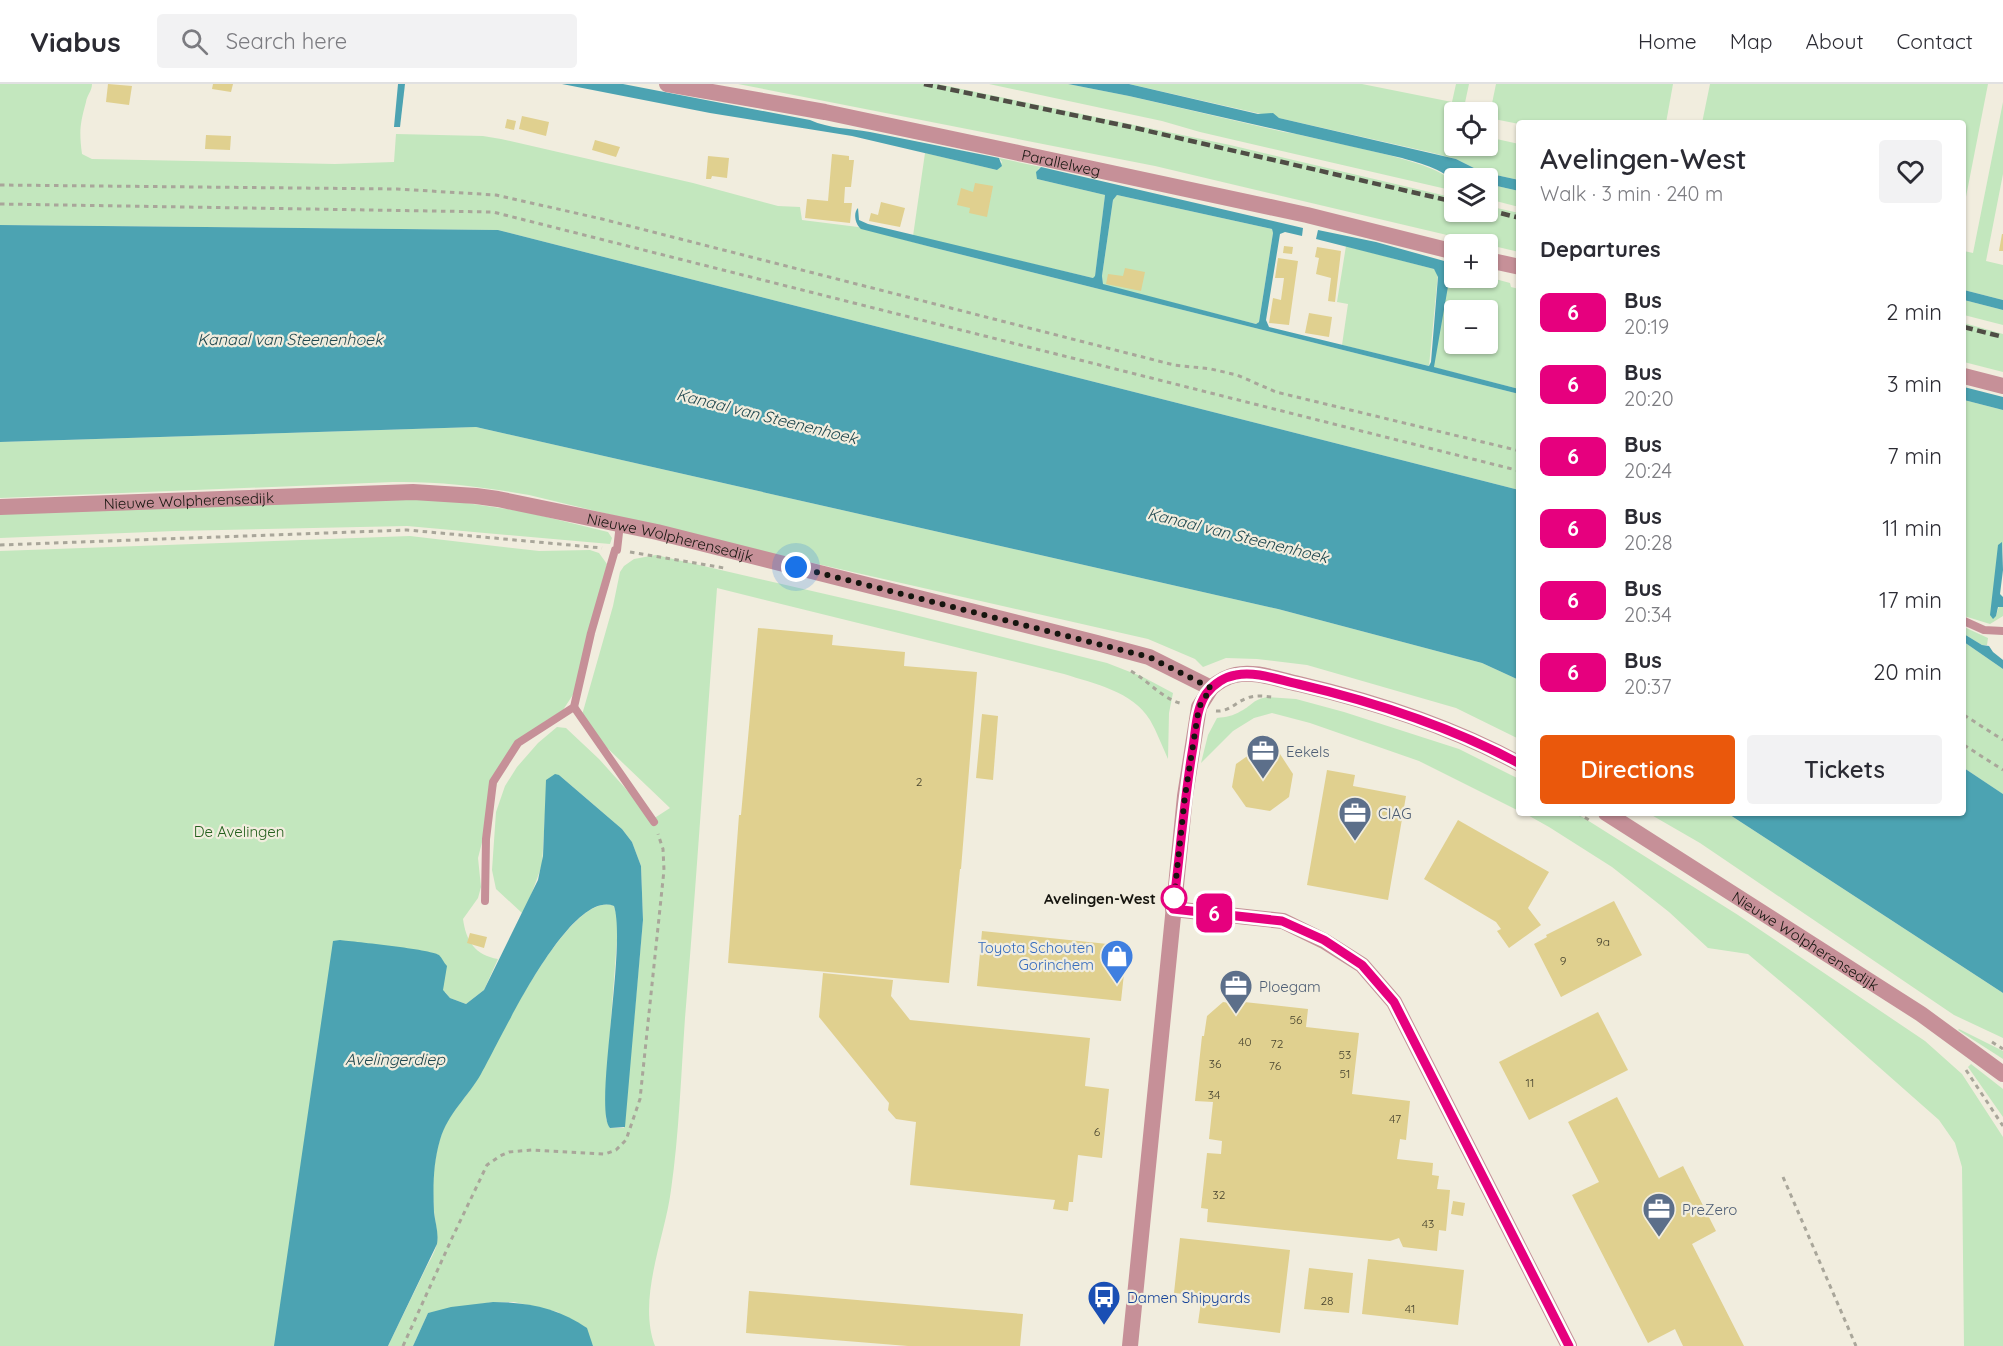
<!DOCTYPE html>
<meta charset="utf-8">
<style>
:root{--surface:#fff;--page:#f2f2f3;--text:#2b2b33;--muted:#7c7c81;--line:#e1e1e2;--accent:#ea580c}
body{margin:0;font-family:Quicksand,sans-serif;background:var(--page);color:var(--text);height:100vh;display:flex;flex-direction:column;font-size:22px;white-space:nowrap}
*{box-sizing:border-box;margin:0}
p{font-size:20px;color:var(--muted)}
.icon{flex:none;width:33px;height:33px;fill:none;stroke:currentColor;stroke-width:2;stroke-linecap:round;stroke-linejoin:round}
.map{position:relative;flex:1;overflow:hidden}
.drawer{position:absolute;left:1516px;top:36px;width:450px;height:696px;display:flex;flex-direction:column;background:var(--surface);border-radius:6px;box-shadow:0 2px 4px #0004}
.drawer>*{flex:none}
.badge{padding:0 12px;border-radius:9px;font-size:21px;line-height:39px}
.controls{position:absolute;left:1444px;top:18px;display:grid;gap:12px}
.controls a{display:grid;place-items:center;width:54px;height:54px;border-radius:6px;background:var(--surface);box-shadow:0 2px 4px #0004;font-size:30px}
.you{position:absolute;width:30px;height:30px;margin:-15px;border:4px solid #fff;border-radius:50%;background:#1a73e8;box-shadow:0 0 0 9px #1a73e833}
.map>.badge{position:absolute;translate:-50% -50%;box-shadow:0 0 0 3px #fff}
h2{padding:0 24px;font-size:22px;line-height:54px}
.round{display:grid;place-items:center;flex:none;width:63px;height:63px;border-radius:6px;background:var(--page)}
.headline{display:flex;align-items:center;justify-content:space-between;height:102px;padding:0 24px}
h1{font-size:28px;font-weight:600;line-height:45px}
.button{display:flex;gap:12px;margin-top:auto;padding:12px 24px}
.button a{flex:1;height:69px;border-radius:6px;background:var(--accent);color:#fff;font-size:24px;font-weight:600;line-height:69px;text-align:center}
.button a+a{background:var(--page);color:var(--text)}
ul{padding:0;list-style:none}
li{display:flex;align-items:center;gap:18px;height:72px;padding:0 24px}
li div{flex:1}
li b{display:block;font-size:22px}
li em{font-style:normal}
li .badge{min-width:66px;font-weight:700;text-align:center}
header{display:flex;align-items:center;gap:36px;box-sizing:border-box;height:84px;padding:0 30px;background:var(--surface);border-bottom:2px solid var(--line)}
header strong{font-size:28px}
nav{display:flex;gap:33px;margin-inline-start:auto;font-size:21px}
.search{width:420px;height:54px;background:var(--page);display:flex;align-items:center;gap:15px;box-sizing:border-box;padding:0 21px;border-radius:6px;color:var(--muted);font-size:22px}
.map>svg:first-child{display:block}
</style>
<header>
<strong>Viabus</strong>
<div class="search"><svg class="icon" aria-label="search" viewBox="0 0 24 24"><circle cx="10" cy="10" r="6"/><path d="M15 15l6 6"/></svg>Search here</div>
<nav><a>Home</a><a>Map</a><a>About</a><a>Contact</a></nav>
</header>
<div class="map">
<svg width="2003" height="1262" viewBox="0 0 2003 1262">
<rect width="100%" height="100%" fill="#f1edde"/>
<g fill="#c3e7be" fill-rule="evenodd">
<path d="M0,0H92C92,7 87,11 86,18C80,40 79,47 82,70L92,75L335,80L394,78L396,50L483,52L501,55L693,99L778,122L800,123L802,136L858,143L931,163L1519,310V406L498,146L0,141Z"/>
<polygon points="738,0 938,0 1230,61 1455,114 1455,128 1488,128 1488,122 1519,129 1519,168 1155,82"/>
<path d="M989,0H1068L1129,12L1284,48L1297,50C1325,58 1442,77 1453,99C1455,101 1454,104 1455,107L1200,48L1162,37Z"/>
<polygon points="1129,0 1362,0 1452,18 1456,0 1469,0 1463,28 1455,28 1455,62 1488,62 1488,56 1492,54 1519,60 1519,96 1482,88 1456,75 1429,68"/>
<polygon points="1496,0 1673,0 1666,39 1519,40 1489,34"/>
<polygon points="1710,0 1988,0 1964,123 1964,39 1702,39"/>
<polygon points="2003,18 2003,90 1986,177 2003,181 2003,216 1964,206 1964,167 1973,169"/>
<polygon points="925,69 997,86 1002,78 999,74 1041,83 1038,85 1037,95 1105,111 1095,193 1093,194 913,152"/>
<polygon points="1488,100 1519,107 1519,123 1488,115"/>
<polygon points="1117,111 1272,145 1273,149 1259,238 1256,240 1103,201 1102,192 1113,116"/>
<polygon points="1346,162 1434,185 1438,190 1429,282 1342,261 1348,220 1337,218"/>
<path d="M1444,182L1455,185V194L1488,193L1510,199L1511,203L1519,205V305L1432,283ZM1455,226H1488V260H1455Z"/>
<polygon points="1964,216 2003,226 2003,241 1964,231"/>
<polygon points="1964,239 2003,250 2003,288 1964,278"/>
<polygon points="1964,316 2003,326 2003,458 1996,532 1999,522 2003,523 2003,532 1990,540 1964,532"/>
<path d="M476,343L1278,525L1482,579L1519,596V655L1456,624L1307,581L1257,575L1226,574L1203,583L1195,575L1148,555L791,474L529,411C484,403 439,397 393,398L0,414V358Z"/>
<polygon points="327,416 446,416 526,428 608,448 612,454 610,460 407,442 175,447 0,454 0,429"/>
<path d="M410,452L539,467L590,466L599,469L607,480L576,606L563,626L544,638L502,680L478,774L481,803L478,814L463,835C466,857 475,871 498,875L484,906L466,920L450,914L445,908L324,1262H0V467Z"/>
<path d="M656,471L899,527L1107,579L1143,593L1173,609L1169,629L1168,675C1162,662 1157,648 1150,636C1132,607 1095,600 1064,590L717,504C706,647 697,791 685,934C681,991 679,1050 671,1106C665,1154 637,1214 655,1262H593L591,1258L558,1228L514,1218H493L428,1229L413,1262H388C400,1237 412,1213 424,1188C428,1179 435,1169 437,1159C438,1149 435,1137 434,1127C432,1100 433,1073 443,1046C451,1027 466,1014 476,997C495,965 569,804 614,822L617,833V856L606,1001V1035L610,1044H624L643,836L641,782L632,758L622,745L559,691L546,714L542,781L530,814L522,829L496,805L492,786L496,728L505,702L517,683L538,659L557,643L566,644L599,675L653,735L670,724L580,638L613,522L620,488L624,482L634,475Z"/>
<polygon points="1964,543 1988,554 1987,561 1982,561 1964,550"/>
<polygon points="1964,558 2003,585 2003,710 1964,684"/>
<path d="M1268,613L1296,615L1344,628L1459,665L1519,695V727L1419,677L1310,639L1272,629L1254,634L1233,647L1201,679L1208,651L1217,634C1226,633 1233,632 1241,627C1253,621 1253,615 1268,613Z"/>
<polygon points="1524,729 1576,729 1738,831 1925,957 1962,990 2003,1053 2003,1262 1964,1262 1962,1083 1955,1059 1939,1036 1811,923 1748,870 1708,864 1669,828 1612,783 1549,743"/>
<polygon points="1648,729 1727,729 2003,909 2003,954 1954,931 1700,759"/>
<polygon points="1959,945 2003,967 2003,975 1958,946"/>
<polygon points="1971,980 2003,1005 2003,1033 1968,983"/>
</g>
<g fill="#4ca3b2" fill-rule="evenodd">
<polygon points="398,0 405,0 400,43 394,43"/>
<path d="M562,0H623L810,36C830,45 849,44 870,48C913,57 956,65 999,74L1002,82L997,86L852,52L710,29Z"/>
<path d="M1068,0H1129L1258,30L1273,29L1279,34L1456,75L1482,88L1519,96V107L1488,100V94H1455V104C1452,86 1418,79 1402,74L1129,12Z"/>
<path d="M1041,83L1303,144L1302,152L1285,148L1280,150L1266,236L1269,243L1429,282L1431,278L1438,193L1434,185L1316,155L1318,146L1376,158L1455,180V189L1450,191L1434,283L1519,305V310L931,163L861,145C855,140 853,129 858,124L859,136L868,140L1093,194L1095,192L1105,111L1037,95L1036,88ZM1117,111L1272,145L1273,149L1259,238L1256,240L1103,200L1102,192L1113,116Z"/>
<polygon points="0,141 498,146 1519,406 1519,596 1482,579 1278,525 476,343 0,358"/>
<polygon points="1964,206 2003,216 2003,226 1964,216"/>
<polygon points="1964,303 2003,313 2003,326 1964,316"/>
<polygon points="2002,458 2003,486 2000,510 2003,513 2003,523 1998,523 1996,532 1993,535 1990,531 1998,461"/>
<polygon points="1964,550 1982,561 1989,562 1993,568 2003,576 2003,585 1964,558"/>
<polygon points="1964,684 2003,710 2003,909 1727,729 1964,729"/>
<path d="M555,690L559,691L622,745L632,758L641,782L643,836L625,1043L610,1044C593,1025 627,863 614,822C569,804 499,959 481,990C468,1013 448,1029 440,1056C433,1080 433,1103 434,1128C435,1138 439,1149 437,1160L388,1262H274L333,857L340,856C356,858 430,865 439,871C442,874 444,879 447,882L443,906L450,914L466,920L484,906L538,796L543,772L546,696Z"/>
<path d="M493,1218C527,1218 559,1224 587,1244L593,1262H413L428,1229L451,1223Z"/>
</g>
<g fill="#e0d08f">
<polygon points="108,0 132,2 129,21 106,18"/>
<polygon points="213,0 233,0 231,8 212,5"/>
<polygon points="522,32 549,38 546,52 519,45"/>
<polygon points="507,35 516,37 514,46 505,44"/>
<polygon points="206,51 231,52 230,66 205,65"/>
<polygon points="595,56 620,63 616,73 592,66"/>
<polygon points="832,70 849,72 849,76 854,76 851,103 845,103 844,119 852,119 850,139 805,134 807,115 828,117"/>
<polygon points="708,72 729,74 727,94 712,92 711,95 706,95"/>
<polygon points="975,99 993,102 987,133 969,129 970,124 957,121 961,104 973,108"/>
<polygon points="881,118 905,124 900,143 869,137 871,129 878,131"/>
<polygon points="2002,150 2003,150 2003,167 1999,167"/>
<polygon points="1284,162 1293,163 1292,170 1283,169"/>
<polygon points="1317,163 1341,167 1335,218 1328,217 1331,194 1316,190 1319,174 1315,173"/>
<polygon points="1278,174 1298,177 1289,241 1269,239 1273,214 1281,216 1284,194 1275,194"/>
<polygon points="1125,184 1145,188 1141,207 1106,200 1108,190 1123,192"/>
<polygon points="1309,229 1332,233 1329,253 1305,249"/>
<polygon points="758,544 833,551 832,561 905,568 904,582 977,588 961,785 960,785 949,899 728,879 739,731 741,731"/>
<polygon points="982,630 998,632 993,696 976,694"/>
<polygon points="1256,666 1280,670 1293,690 1289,713 1270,727 1246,723 1232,703 1236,680"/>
<polygon points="1327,686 1355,691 1353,702 1406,712 1388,816 1307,801"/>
<polygon points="1458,736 1549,788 1528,824 1541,841 1509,864 1497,847 1501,845 1496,838 1424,795"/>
<polygon points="1614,817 1642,871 1561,913 1534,860 1547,853 1546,851"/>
<polygon points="982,847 1127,862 1121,917 977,902"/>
<polygon points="470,849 487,853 484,864 467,859"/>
<polygon points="823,889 893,896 891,912 910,936 1090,954 1085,1002 1109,1005 1102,1074 1078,1071 1073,1118 1069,1118 1068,1127 1053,1125 1055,1116 910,1101 916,1038 896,1035 888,1026 889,1019 819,933"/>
<polygon points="1223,918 1244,921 1244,918 1308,925 1306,943 1359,949 1352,1010 1410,1017 1406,1056 1400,1055 1397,1075 1433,1079 1432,1091 1439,1092 1437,1105 1450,1106 1446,1147 1439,1146 1437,1167 1403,1163 1399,1154 1390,1157 1207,1138 1208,1125 1201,1124 1207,1069 1221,1070 1222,1057 1209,1055 1213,1018 1195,1017 1202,952 1204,952 1207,932"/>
<polygon points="1598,928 1628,986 1529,1036 1499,978"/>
<polygon points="1617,1013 1659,1094 1683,1082 1716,1147 1692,1160 1744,1262 1683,1262 1675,1245 1648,1259 1572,1111 1599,1098 1568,1038"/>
<polygon points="1453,1117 1465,1119 1463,1132 1451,1130"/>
<polygon points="1180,1154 1290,1166 1280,1249 1198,1239 1201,1218 1195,1211 1174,1209"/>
<polygon points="1368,1175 1464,1186 1458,1241 1362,1230"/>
<polygon points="1309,1184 1353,1189 1349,1229 1304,1225"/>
<polygon points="749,1207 1023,1230 1020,1262 908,1262 746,1249"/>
</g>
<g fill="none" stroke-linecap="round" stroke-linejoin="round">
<g stroke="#a9a69a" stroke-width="3" stroke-dasharray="4.5 4.5" stroke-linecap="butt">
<polyline points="0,101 397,105 496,111 602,135 1174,281 1211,285 1237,291 1276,308 1520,367"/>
<polyline points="0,120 493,128 1520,387"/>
<polyline points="0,461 407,446 602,464"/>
<polyline points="630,468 724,484"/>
<path d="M1131,587C1150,598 1162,615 1183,620"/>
<path d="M1216,627C1229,628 1236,618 1247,614C1255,611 1264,612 1272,613"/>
<polyline points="1964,631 2003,656"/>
<polyline points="1964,661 2003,686"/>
<polyline points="1577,729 1591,737"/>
<polyline points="1992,958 2003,965"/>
<polyline points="1966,986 2003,1042"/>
<polyline points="1783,1093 1856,1262"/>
<polyline points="403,1262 453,1152 487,1081 500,1072 509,1068 532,1066 605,1070 616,1066 626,1056 640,1015 664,786 663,765 658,750"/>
</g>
<g stroke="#c69098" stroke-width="8">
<polyline points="1964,537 1984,546 2003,547"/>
<polyline points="574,623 654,738"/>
<polyline points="485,817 486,755 493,698 518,659 574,623 591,549 615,466 617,466 620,440"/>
</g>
<g stroke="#c69098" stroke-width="16">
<path id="s1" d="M667,0L825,28L1023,70L1307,131L1455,168"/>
<polyline points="1488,176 1520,183"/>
<polyline points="1964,292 2003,302"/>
<polyline points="1173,825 1283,837 1324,857 1362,881 1394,918 1569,1262"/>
<polyline points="1130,1262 1185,712 1199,623 1211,604"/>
</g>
<g stroke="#c69098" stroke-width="16">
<path id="s2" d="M0,423L413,408L476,412L498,415L657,448L1097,559L1149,573L1211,604C1218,598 1226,593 1235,591C1255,586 1279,596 1299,600C1376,618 1450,642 1520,680"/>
<path id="s3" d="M1606,729L1921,930L2003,990"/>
</g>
<g stroke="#4f4d45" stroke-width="4.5" stroke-dasharray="9 4.5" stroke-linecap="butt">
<polyline points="924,0 1131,43 1455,118"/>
<polyline points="1488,126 1520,134"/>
<polyline points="1964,243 2003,253"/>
</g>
</g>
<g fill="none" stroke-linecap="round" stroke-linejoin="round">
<g stroke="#fff" stroke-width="14">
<path id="line" d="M1520,680C1450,642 1375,618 1298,600C1279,596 1256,587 1236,591C1224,593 1213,601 1206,610C1196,625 1196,645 1193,663C1184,716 1180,771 1173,825L1282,837L1324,856L1362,881L1394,918L1569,1262"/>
</g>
<use href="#line" stroke="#e6007e" stroke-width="9"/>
<polyline stroke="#16150f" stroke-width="6" stroke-dasharray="0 10.8" points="796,483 1149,573 1211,604 1199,623 1185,712 1174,814"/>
</g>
<defs>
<g id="office-pin" transform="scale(1.725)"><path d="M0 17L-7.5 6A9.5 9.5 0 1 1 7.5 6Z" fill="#5c6f8a" stroke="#f1edde"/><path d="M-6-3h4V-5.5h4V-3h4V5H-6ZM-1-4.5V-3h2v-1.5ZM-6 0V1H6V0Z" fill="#fff"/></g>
<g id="shop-pin" transform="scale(1.725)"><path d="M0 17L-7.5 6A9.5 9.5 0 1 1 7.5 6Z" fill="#3f7fe0" stroke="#f1edde"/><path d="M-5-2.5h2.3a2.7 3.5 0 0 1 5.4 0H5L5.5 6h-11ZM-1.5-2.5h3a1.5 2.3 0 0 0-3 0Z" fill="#fff"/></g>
<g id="bus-pin" transform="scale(1.725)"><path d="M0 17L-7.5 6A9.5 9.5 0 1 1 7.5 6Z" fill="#1a4fb4" stroke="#f1edde"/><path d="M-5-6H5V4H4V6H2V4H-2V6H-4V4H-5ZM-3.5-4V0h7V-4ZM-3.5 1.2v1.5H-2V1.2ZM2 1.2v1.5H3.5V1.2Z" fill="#fff"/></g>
</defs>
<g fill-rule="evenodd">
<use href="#office-pin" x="1263" y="667"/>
<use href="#office-pin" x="1355" y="729"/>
<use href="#shop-pin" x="1117" y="872"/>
<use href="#office-pin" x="1236" y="902"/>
<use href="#office-pin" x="1659" y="1125"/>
<use href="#bus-pin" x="1104" y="1213"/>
</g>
<circle fill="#fff" stroke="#e6007e" stroke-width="3" cx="1174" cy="814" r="12"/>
<g text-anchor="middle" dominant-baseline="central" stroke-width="4.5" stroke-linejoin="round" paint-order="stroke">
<g font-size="12" fill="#48442f">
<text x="919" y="697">2</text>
<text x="1603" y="857">9a</text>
<text x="1563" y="876">9</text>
<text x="1296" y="935">56</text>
<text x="1245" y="957">40</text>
<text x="1277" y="959">72</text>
<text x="1345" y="970">53</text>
<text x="1215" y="979">36</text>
<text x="1275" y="981">76</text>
<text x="1345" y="989">51</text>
<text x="1530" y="998">11</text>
<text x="1214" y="1010">34</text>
<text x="1395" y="1034">47</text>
<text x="1097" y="1047">6</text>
<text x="1219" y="1110">32</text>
<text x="1428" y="1139">43</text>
<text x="1327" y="1216">28</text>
<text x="1410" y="1224">41</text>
</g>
<g font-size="15" fill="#16150f" stroke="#f1edde">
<text stroke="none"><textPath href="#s1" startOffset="402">Parallelweg</textPath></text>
<text stroke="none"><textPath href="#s2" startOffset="189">Nieuwe Wolpherensedijk</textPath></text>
<text stroke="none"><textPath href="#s2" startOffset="675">Nieuwe Wolpherensedijk</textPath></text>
<text stroke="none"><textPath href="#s3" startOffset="237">Nieuwe Wolpherensedijk</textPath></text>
</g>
<g font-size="15" fill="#4e5e75" stroke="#f1edde" text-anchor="start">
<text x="1286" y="667">Eekels</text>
<text x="1378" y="729">CIAG</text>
<text x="1259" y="902">Ploegam</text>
<text x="1682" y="1125">PreZero</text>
</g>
<g font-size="15" fill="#25601e" stroke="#f1edde">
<text x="239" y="747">De Avelingen</text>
</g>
<g font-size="15" font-weight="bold" fill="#16150f" stroke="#f1edde" text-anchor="end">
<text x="1156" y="814">Avelingen-West</text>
</g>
<g font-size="15" fill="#366cbe" stroke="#f1edde" text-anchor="end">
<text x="1094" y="863">Toyota Schouten<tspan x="1094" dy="17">Gorinchem</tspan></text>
</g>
<g font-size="15" fill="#164399" stroke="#f1edde" text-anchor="start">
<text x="1127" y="1213">Damen Shipyards</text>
</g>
<g font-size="16" font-style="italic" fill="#1f474e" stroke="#f1edde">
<text x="290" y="255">Kanaal van Steenenhoek</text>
<text transform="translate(767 332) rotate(14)">Kanaal van Steenenhoek</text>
<text transform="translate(1238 451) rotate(14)">Kanaal van Steenenhoek</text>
<text x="395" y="975">Avelingerdiep</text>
</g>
</g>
</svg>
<div class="controls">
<a><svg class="icon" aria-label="locate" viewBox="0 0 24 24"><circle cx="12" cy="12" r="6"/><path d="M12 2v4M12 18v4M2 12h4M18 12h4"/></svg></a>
<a><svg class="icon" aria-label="layers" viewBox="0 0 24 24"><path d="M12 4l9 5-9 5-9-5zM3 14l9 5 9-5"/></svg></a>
<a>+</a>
<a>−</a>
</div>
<div class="you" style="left:796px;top:483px"></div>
<b class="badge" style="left:1214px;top:829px;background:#e6007e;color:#fff">6</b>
<section class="drawer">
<div class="headline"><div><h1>Avelingen-West</h1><p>Walk · 3 min · 240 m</p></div><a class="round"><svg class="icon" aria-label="heart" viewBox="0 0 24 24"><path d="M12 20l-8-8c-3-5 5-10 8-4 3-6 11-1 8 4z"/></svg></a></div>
<h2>Departures</h2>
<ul>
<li><span class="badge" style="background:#e6007e;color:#fff">6</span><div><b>Bus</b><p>20:19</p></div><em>2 min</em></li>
<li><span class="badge" style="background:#e6007e;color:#fff">6</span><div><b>Bus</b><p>20:20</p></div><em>3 min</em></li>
<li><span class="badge" style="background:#e6007e;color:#fff">6</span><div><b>Bus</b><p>20:24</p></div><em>7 min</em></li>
<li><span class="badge" style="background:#e6007e;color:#fff">6</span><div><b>Bus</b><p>20:28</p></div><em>11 min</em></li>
<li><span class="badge" style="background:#e6007e;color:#fff">6</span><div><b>Bus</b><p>20:34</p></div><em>17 min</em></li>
<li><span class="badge" style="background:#e6007e;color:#fff">6</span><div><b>Bus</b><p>20:37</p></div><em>20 min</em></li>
</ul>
<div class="button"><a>Directions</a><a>Tickets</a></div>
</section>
</div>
